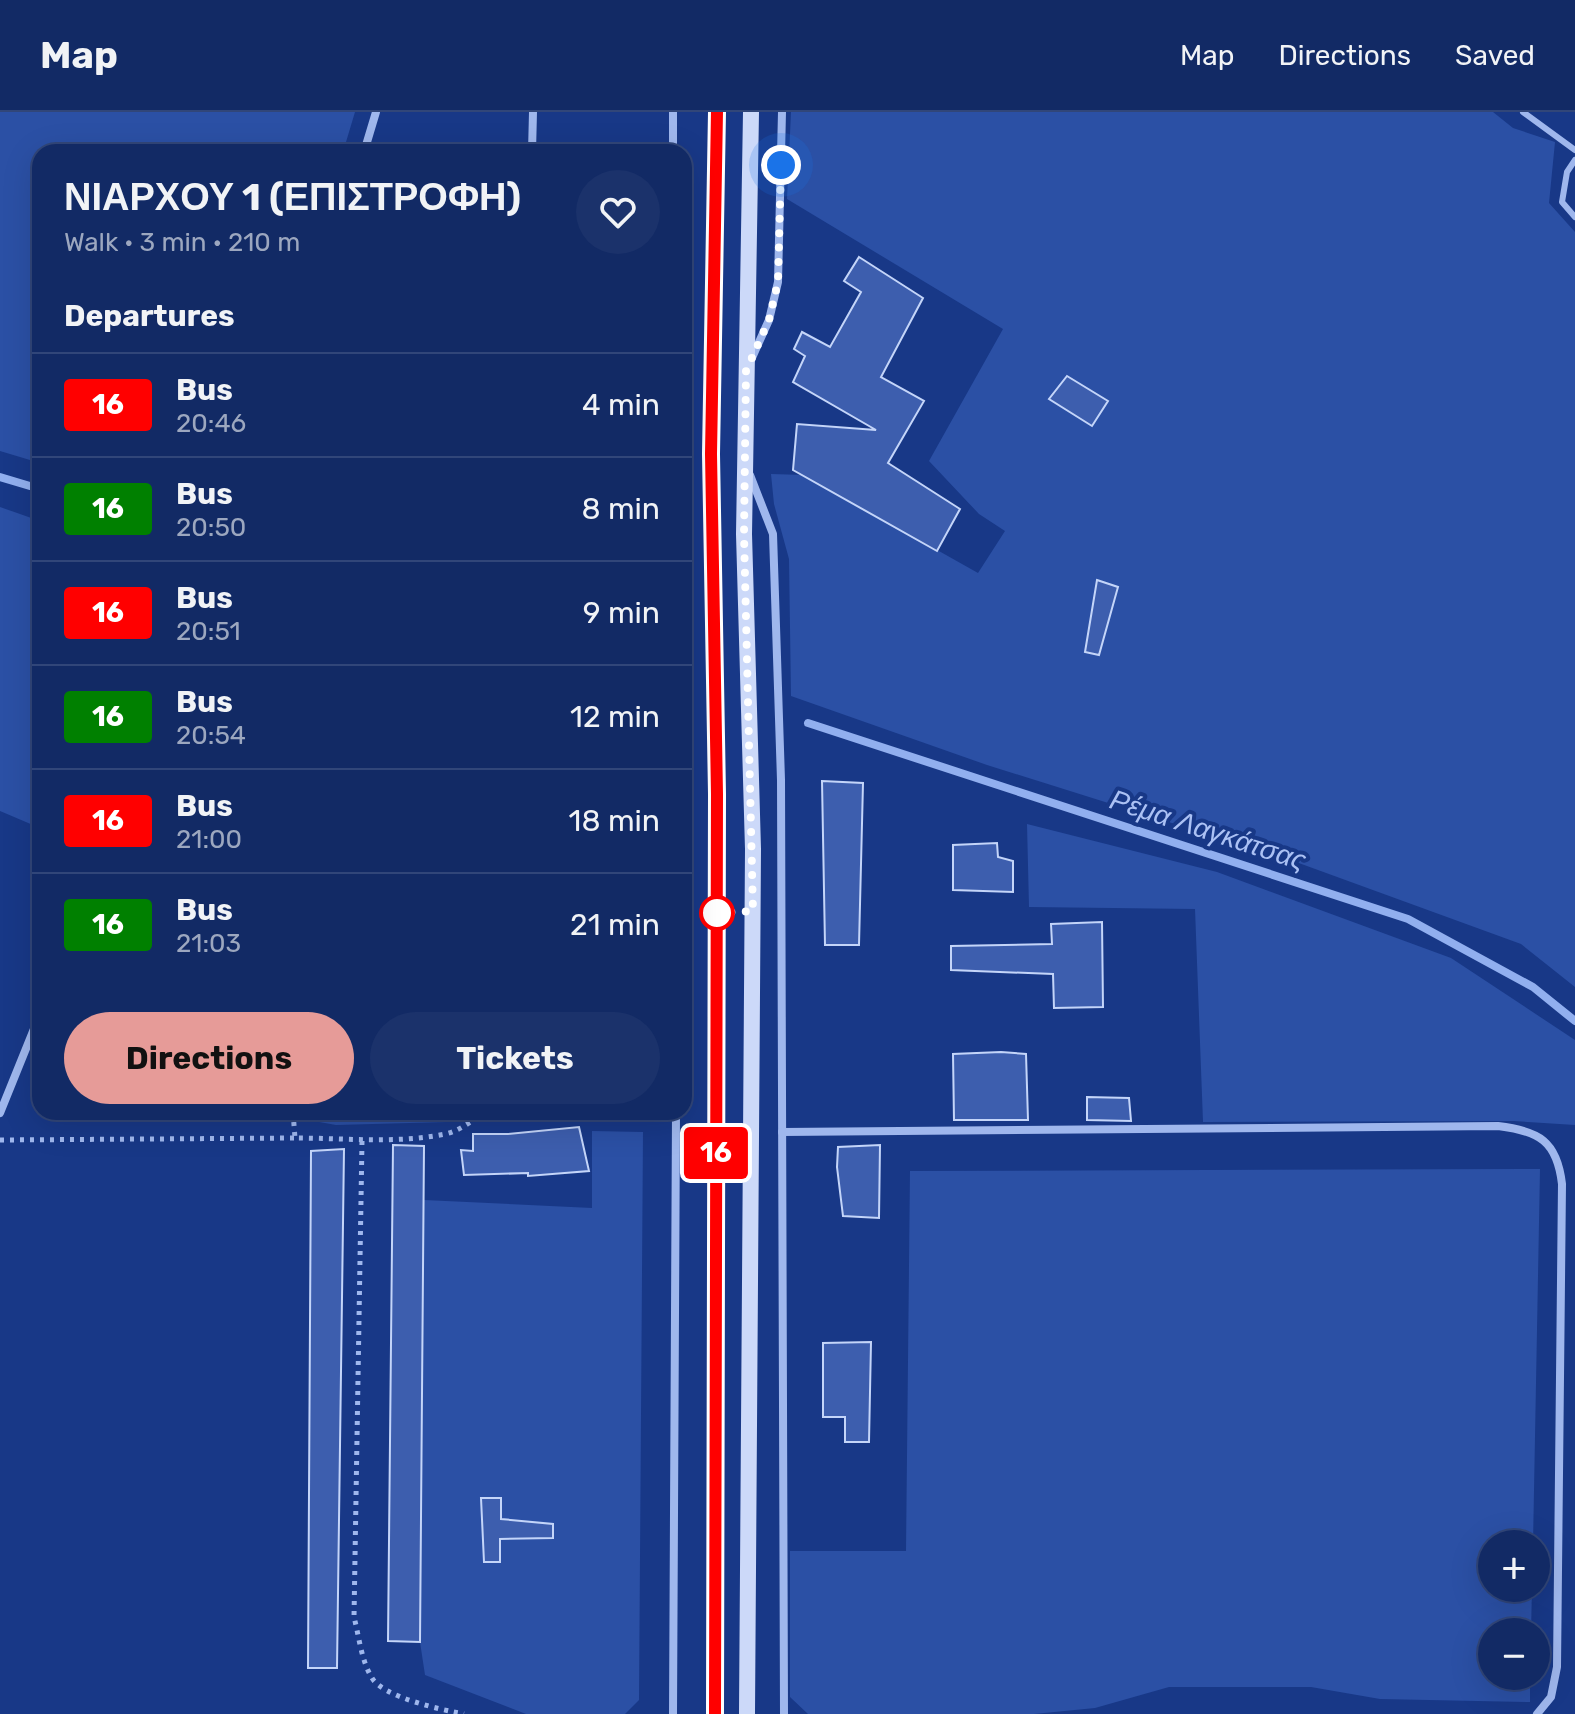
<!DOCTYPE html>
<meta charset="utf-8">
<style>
:root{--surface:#122a65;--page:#1b326b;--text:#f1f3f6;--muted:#9ca7bf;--line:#314679;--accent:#e69b98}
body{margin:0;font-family:Rubik,sans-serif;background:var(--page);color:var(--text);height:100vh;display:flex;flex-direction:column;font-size:30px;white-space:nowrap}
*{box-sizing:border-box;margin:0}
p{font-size:26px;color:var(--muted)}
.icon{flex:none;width:44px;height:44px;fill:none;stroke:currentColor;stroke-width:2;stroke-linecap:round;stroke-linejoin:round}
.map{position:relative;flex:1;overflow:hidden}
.details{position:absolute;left:32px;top:32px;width:660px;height:976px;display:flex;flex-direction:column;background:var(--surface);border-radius:24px;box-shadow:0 8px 32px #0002,0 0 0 2px var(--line)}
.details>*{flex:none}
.badge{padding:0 16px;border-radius:6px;font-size:28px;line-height:52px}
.fabs{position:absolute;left:1478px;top:1418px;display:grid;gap:16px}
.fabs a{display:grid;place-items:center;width:72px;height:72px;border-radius:50%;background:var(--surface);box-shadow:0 8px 32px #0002,0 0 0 2px var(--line);font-size:40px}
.you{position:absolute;width:40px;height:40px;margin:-20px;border:6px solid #fff;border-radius:50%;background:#1a73e8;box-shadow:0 0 0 12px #1a73e833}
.map>.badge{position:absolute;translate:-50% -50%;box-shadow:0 0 0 4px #fff}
h2{padding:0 32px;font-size:30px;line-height:72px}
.round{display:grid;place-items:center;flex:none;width:84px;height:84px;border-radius:42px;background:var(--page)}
.overview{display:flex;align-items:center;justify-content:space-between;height:136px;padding:0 32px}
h1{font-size:38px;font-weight:700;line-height:60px}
.button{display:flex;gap:16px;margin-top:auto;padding:16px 32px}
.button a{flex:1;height:92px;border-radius:48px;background:var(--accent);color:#111;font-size:32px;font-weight:700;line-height:92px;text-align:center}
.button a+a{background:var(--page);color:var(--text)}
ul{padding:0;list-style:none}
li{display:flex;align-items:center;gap:24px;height:104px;padding:0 32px;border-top:2px solid var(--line)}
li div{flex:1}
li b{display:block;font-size:30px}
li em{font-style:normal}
li .badge{min-width:88px;font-weight:700;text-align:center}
header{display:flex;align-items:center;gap:48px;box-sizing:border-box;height:112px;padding:0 40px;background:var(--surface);border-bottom:2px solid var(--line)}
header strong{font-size:38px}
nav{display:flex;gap:44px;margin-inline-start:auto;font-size:28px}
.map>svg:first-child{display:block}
</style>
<header>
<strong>Map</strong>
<nav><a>Map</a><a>Directions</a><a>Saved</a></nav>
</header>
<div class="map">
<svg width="1575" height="1602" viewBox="0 0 1575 1602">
<rect width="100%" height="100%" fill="#183887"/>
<g fill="#2b50a5">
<polygon points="0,0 355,0 343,40 40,40 40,351 0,339"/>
<polygon points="791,0 1493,0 1513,16 1555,30 1549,91 1575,120 1575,875 1521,832 1296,750 987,653 791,584 789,447 774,392 771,362 804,363 978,461 1005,419 979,402 929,349 1003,217 787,87"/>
<polygon points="0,395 40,409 40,716 0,699"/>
<polygon points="1027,712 1217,760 1451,846 1575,928 1575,1013 1514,1009 1203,1010 1195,797 1029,795"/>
<polygon points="305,1000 470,1000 447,1010 336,1013 308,1008"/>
<polygon points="592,1019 643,1020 639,1588 625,1602 526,1602 425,1563 420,1530 424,1088 592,1096"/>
<polygon points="1540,1057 1533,1432 1492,1432 1492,1476 1532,1476 1531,1520 1492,1520 1492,1564 1530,1564 1530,1590 1380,1587 1311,1575 1169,1575 1095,1596 1034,1602 808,1602 790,1585 790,1439 906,1439 910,1059"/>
</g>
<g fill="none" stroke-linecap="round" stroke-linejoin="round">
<g stroke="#91afef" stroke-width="8">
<polyline points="0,365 40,377"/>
<polyline points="808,611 1408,807 1533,875 1575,909"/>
</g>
</g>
<g fill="#3d5eae" stroke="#c4d5f9" stroke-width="2">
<polygon points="859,145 923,186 881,265 924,289 888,351 960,397 937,439 793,358 797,312 876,318 793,270 805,244 794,237 802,220 830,235 861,180 844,169"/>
<polygon points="1067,264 1108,289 1092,314 1049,287"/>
<polygon points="1097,468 1118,475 1099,543 1085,540"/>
<polygon points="822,669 863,671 859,833 825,833"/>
<polygon points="997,731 998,745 1013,749 1013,780 953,778 953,733"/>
<polygon points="1102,810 1103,895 1054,896 1053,862 951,858 951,834 1052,832 1051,812"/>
<polygon points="1001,940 1026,942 1028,1008 954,1008 953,942"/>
<polygon points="1087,985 1129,986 1131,1009 1087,1008"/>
<polygon points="579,1015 589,1059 528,1064 528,1061 464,1063 461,1038 473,1039 473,1022 508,1022"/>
<polygon points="393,1033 424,1034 420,1530 388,1529"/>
<polygon points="880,1033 879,1106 843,1104 837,1055 838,1035"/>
<polygon points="344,1037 337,1556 308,1556 311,1039"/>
<polygon points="871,1230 869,1330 845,1330 845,1305 823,1305 823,1231"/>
<polygon points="481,1386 501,1386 501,1407 553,1412 553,1426 500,1427 500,1450 484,1450"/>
</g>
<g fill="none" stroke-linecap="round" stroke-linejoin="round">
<g stroke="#9fb7ed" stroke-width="5" stroke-dasharray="4 6" stroke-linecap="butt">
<polyline points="688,319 690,209"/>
<polyline points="689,389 690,487"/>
<path d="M293,1000L295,1026C345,1026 396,1032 445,1022C463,1018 473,1006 490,1000"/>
<polyline points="0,1028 295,1026"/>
<path d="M362,1029L354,1505C359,1524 361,1548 372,1566C383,1585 442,1598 464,1602"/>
</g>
<g stroke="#9fb7ed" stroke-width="6">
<polyline points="1523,0 1575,38"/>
<polyline points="1575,48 1567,60 1562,90 1575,105"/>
</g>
<g stroke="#9fb7ed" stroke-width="8">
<polyline points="364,40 376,0"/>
<polyline points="532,40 533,0"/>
<polyline points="673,40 673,0"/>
<polyline points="751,248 769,208 778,170 782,0"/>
<polyline points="750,363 773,422 781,668 784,1602"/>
<polyline points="0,1001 40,902"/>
<path d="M782,1020L1498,1014C1539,1019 1557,1029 1562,1072L1557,1555L1551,1585L1537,1602"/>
<polyline points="673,1602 676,1000"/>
</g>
<g stroke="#ccd9f9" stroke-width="16">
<polyline points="715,1602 717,682 711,342 717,0"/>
<polyline points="747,1602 753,737 744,422 751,0"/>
</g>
</g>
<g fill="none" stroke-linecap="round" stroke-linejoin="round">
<g stroke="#fff" stroke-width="18">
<polyline id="line" points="715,1602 717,682 711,342 717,0"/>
</g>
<use href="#line" stroke="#f00" stroke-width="12"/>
<polyline stroke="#fff" stroke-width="8" stroke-dasharray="0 14.4" points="717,801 753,799 744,422 746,259 769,208 778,170 781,53"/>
</g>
<circle fill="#fff" stroke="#f00" stroke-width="4" cx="717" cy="801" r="16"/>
<g text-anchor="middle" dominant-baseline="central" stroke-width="8" stroke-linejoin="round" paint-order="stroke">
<g font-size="28" font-style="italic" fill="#abc1f4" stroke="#183887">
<text transform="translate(1208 718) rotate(18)">Ρέμα Λαγκάτσας</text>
</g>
</g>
</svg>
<div class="fabs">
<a>+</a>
<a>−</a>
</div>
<div class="you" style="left:781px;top:53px"></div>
<b class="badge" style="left:716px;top:1041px;background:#f00;color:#fff">16</b>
<section class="details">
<div class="overview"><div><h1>ΝΙΑΡΧΟΥ 1 (ΕΠΙΣΤΡΟΦΗ)</h1><p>Walk · 3 min · 210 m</p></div><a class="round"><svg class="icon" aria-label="heart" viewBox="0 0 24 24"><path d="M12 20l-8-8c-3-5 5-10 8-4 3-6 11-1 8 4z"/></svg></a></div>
<h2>Departures</h2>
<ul>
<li><span class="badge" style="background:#f00;color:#fff">16</span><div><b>Bus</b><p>20:46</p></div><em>4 min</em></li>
<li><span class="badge" style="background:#008000;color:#fff">16</span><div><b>Bus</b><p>20:50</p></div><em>8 min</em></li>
<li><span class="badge" style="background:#f00;color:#fff">16</span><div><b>Bus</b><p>20:51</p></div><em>9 min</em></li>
<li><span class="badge" style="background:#008000;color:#fff">16</span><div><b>Bus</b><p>20:54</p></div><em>12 min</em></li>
<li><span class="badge" style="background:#f00;color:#fff">16</span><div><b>Bus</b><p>21:00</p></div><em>18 min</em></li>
<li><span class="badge" style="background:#008000;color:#fff">16</span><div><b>Bus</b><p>21:03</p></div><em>21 min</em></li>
</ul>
<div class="button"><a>Directions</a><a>Tickets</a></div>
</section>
</div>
